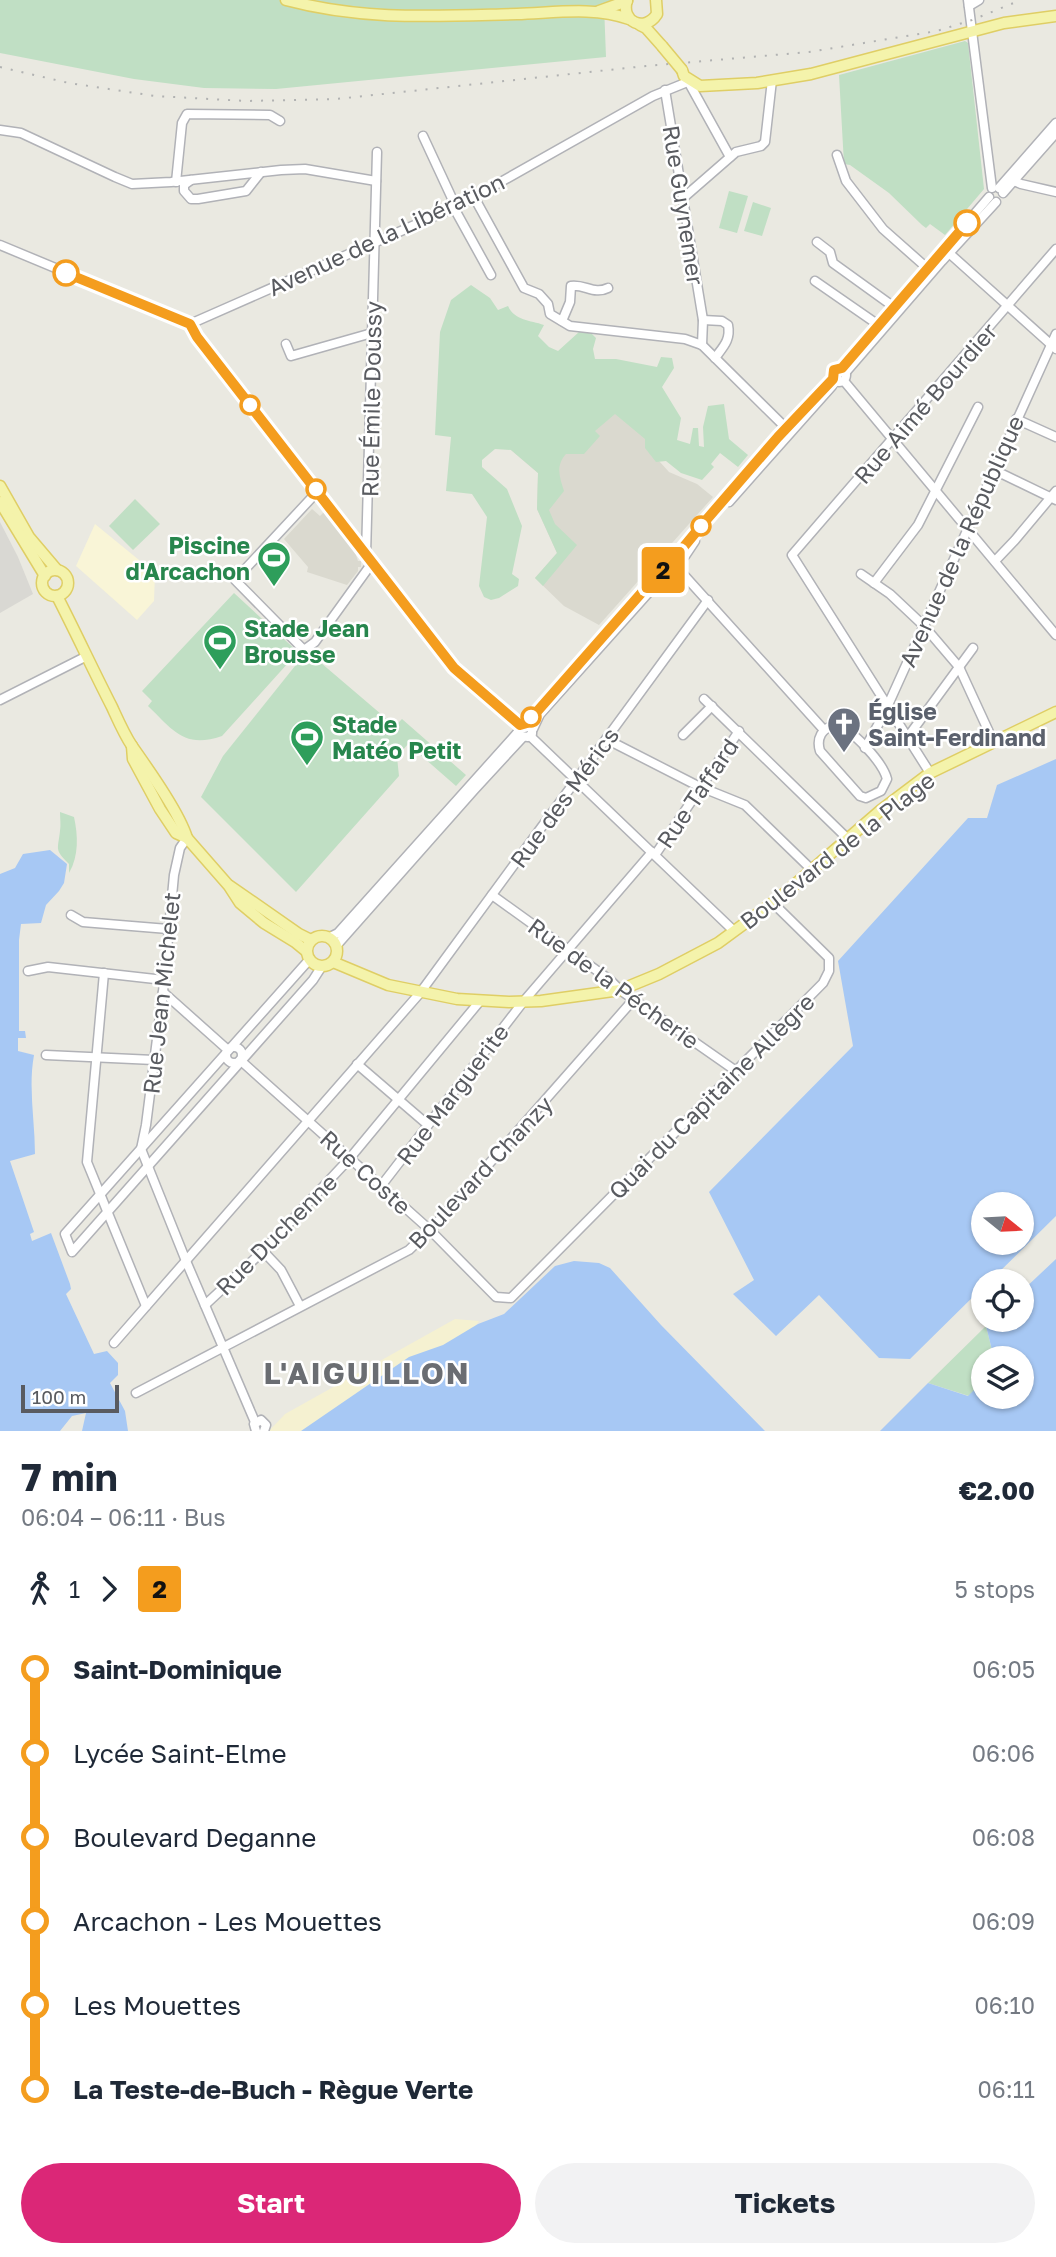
<!DOCTYPE html>
<meta charset="utf-8">
<style>
:root{--surface:#fff;--page:#f2f2f3;--text:#1f2937;--muted:#747a83;--accent:#db2777}
body{margin:0;font-family:"Golos Text",sans-serif;background:var(--page);color:var(--text);height:100vh;display:flex;flex-direction:column;font-size:26px;white-space:nowrap}
*{box-sizing:border-box;margin:0}
p{font-size:23px;color:var(--muted)}
.icon{flex:none;width:38px;height:38px;fill:none;stroke:currentColor;stroke-width:2;stroke-linecap:round;stroke-linejoin:round}
.map{position:relative;height:1431px;overflow:hidden}
.details{display:flex;flex-direction:column;background:var(--surface);flex:1}
.details>*{flex:none}
.badge{padding:0 14px;border-radius:5px;font-size:24px;line-height:46px}
.needle{width:46px;rotate:108deg}
.buttons{position:absolute;left:971px;top:1192px;display:grid;gap:14px}
.buttons a{display:grid;place-items:center;width:63px;height:63px;border-radius:50%;background:var(--surface);box-shadow:0 2px 5px #0004;font-size:35px}
.scale{position:absolute;left:21px;bottom:18px;width:98px;box-sizing:border-box;padding-left:7px;border:4px solid #595b60;border-top:0;font-size:19px;line-height:24px;white-space:nowrap;color:#595b60;-webkit-text-stroke:5px #fff;paint-order:stroke}
.map>.badge{position:absolute;translate:-50% -50%;box-shadow:0 0 0 4px #fff}
.legs{display:flex;align-items:center;gap:10px;height:77px;padding:0 21px;font-size:23px}
.legs p{margin-inline-start:auto}
.overview{display:flex;align-items:center;justify-content:space-between;height:119px;padding:0 21px}
h1{font-size:38px;font-weight:700;line-height:52px}
.cta{display:flex;gap:14px;margin-top:auto;padding:14px 21px}
.cta a{flex:1;height:80px;border-radius:42px;background:var(--accent);color:#fff;font-size:28px;font-weight:700;line-height:80px;text-align:center}
.cta a+a{background:var(--page);color:var(--text)}
ul{padding:0 21px;list-style:none}
li{display:flex;align-items:center;gap:24px;height:84px;font-size:26px}
li i{display:grid;place-items:center;width:10px;height:100%;margin:0 9px;background:currentColor}
li i::after{content:'';width:18px;height:18px;margin:-9px;border:5px solid;border-radius:50%;background:var(--surface)}
li p{margin-inline-start:auto}
li:first-child i{background:linear-gradient(#0000 50%,currentColor 0)}
li:last-child i{background:linear-gradient(currentColor 50%,#0000 0)}
.map>svg:first-child{display:block}
</style>
<div class="map">
<svg width="1056" height="1431" viewBox="0 0 1056 1431">
<rect width="100%" height="100%" fill="#eae9e1"/>
<polygon fill="#f9f5d7" points="95,524 155,573 154,601 137,620 76,566"/>
<polygon fill="#d9d8d3" points="0,522 18,557 33,594 0,613"/>
<g fill="#dad9cf">
<polygon points="615,410 648,440 659,461 669,472 697,484 713,497 599,625 564,606 535,578 557,553 537,509 538,473 511,450"/>
<polygon points="312,509 320,516 324,512 355,552 358,561 361,561 361,567 358,567 358,571 347,585 307,572 308,567 284,539"/>
</g>
<g fill="#c0dfc4">
<polygon points="0,0 619,0 604,5 606,57 276,89 204,88 134,79 0,53"/>
<polygon points="965,41 968,43 984,189 945,235 930,224 926,228 922,225 889,193 850,165 844,164 839,75"/>
<polygon points="729,191 748,196 737,233 719,228"/>
<polygon points="753,202 771,208 762,236 744,231"/>
<path d="M471,285L490,298L498,310L508,306C515,321 530,320 544,325L538,336L549,347L558,351L579,332L591,333L596,338L593,349L595,359H616L657,367L661,357L672,358L674,368L662,387L681,418L677,440L690,444L693,428H698L699,446L704,447L703,427L708,406L724,404L729,439L748,455L738,467L720,453L711,464L714,467L702,480L681,473L666,461L656,462L645,448V439L615,414L595,431L600,436L584,454H566C555,466 560,478 564,491L549,510L555,524L577,545L543,586L535,578L557,553L537,509L538,473L511,450L495,449L482,460V467L507,489L522,526L512,574L519,579L518,586L499,598L491,600L484,597L479,586L487,517L472,494L446,491L451,437L435,435L440,332L451,300Z"/>
<polygon points="135,499 160,524 133,550 109,526"/>
<path d="M234,593L298,652L222,736C184,749 173,730 148,706L152,701L142,691Z"/>
<polygon points="307,651 395,726 402,719 466,775 456,786 408,744 397,757 399,776 296,892 201,797 223,756"/>
<path d="M60,812L74,817C78,835 79,856 69,873V864C54,849 58,850 60,831C61,825 60,818 60,812Z"/>
<polygon points="986,1326 994,1358 984,1358 983,1381 969,1396 928,1383"/>
</g>
<polygon fill="#f5f1d1" points="455,1319 479,1321 464,1344 342,1431 269,1431 285,1414"/>
<g fill="#a7c8f4" fill-rule="evenodd">
<path d="M1056,759V1216L990,1281H984L983,1287L910,1359L879,1358L819,1295L776,1336L733,1294L754,1280L709,1192L853,1046L838,961L968,818H987L997,785ZM984,1204H1022V1242H984Z"/>
<path d="M50,850L67,864L64,883L59,891L46,905L41,923L21,924L19,940V1031H25L26,1038H18V1051L34,1055C28,1088 35,1121 35,1154L10,1161L34,1232L30,1234L32,1241L51,1233L70,1284L71,1289L66,1294L94,1354L107,1351L118,1363V1375L110,1383L125,1411L128,1431H82L86,1413L72,1416L60,1431H0V874L15,868L23,854Z"/>
<polygon points="1056,1259 1056,1431 880,1431 928,1383 968,1396 983,1381 984,1396 1022,1396 1022,1358 994,1358 986,1326 992,1320 1022,1320 1022,1291"/>
<polygon points="574,1261 599,1263 610,1268 661,1325 765,1431 301,1431 409,1357 443,1345 478,1324 504,1314 555,1266"/>
</g>
<g fill="none" stroke-linecap="round" stroke-linejoin="round">
<g stroke="#b1b2b7" stroke-width="11">
<g id="minor">
<polyline points="968,0 992,188"/>
<polyline points="969,6 979,0"/>
<polyline points="689,83 730,157"/>
<polyline points="665,90 703,320 702,345"/>
<polyline points="0,130 21,133 115,177 132,184 171,182 281,170 305,169 376,181"/>
<polyline points="423,136 456,207"/>
<polyline points="837,155 846,181 883,229 927,268"/>
<polyline points="191,180 184,185 184,191 191,199 198,199 246,191 261,172"/>
<polyline points="1014,181 1021,184 1056,192"/>
<polyline points="176,182 182,123 187,114 270,115 280,121"/>
<polyline points="999,188 1056,123"/>
<polyline points="1003,193 1056,133"/>
<polyline points="474,197 524,288 539,294 548,304 550,314 570,326 685,339 702,345 786,428"/>
<polyline points="682,199 736,152 761,146 765,142 772,80"/>
<polyline points="454,208 491,275"/>
<polyline points="817,242 830,252 833,263 894,307"/>
<polyline points="0,245 190,324"/>
<polyline points="949,253 1056,349"/>
<polyline points="815,281 877,324"/>
<path d="M703,320L722,321L728,325C731,340 723,347 715,358"/>
<path d="M562,321L570,302L571,286C585,284 594,295 608,288"/>
<polyline points="190,324 460,205 653,96 690,81"/>
<polyline points="190,324 197,337 454,668 520,725"/>
<polyline points="286,344 291,356 372,333"/>
<circle cx="839" cy="375" r="7"/>
<polyline points="842,368 989,197"/>
<polyline points="846,372 942,261 996,202"/>
<polyline points="844,381 1056,635"/>
<polyline points="1016,419 1056,437"/>
<polyline points="994,470 1056,500"/>
<polyline points="317,492 235,580 304,650 315,642 372,563"/>
<polyline points="729,502 832,386"/>
<polyline points="366,555 377,152"/>
<polyline points="995,561 1015,540 1056,491"/>
<polyline points="676,562 685,556 695,541"/>
<polyline points="674,564 824,730"/>
<polyline points="861,574 890,594 924,626 959,667 994,743"/>
<polyline points="874,583 918,525 978,407"/>
<polyline points="558,686 624,612"/>
<polyline points="704,699 848,839"/>
<polyline points="0,700 85,657"/>
<polyline points="527,723 540,706"/>
<path d="M835,725C852,728 883,763 887,779L881,791L866,798L860,796L820,751C816,738 822,728 835,725Z"/>
<polyline points="533,729 540,714 667,572 688,541 778,437 833,379"/>
<polyline points="518,732 521,736 528,737 532,734 532,726"/>
<polyline points="683,735 712,706"/>
<polyline points="530,736 734,931"/>
<polyline points="907,738 973,648"/>
<polyline points="606,739 698,786 745,805 811,869"/>
<polyline points="865,748 883,716 1056,334"/>
<polyline points="930,773 792,555 1056,249"/>
<polyline points="187,838 180,848 174,875 163,992 146,1125 141,1149 186,1261 255,1422"/>
<polyline points="655,855 739,731"/>
<polyline points="492,895 610,980 620,990 736,1071"/>
<polyline points="71,915 83,922 168,929"/>
<polyline points="330,937 338,933 518,732 521,724"/>
<polyline points="336,946 474,790 523,737"/>
<polyline points="309,960 65,1234 72,1252 313,980 322,966"/>
<polyline points="28,971 48,967 164,980"/>
<polyline points="104,973 87,1162 146,1306"/>
<polyline points="163,992 228,1050"/>
<circle cx="234" cy="1055" r="8"/>
<polyline points="46,1055 154,1060"/>
<polyline points="240,1060 430,1230 496,1297 511,1298 823,983 829,971 829,958 773,903"/>
<polyline points="357,1064 428,1125"/>
<polyline points="381,1186 523,1002 652,852"/>
<polyline points="263,1251 281,1270 300,1306"/>
<polyline points="205,1305 263,1251 350,1158 480,1001"/>
<polyline points="114,1343 420,993 708,600"/>
<polyline points="136,1393 409,1250 436,1224 634,999"/>
<polyline points="256,1431 254,1424 261,1420 266,1425 264,1431"/>
</g>
</g>
<g stroke="#dfce65" stroke-width="13">
<g id="major">
<path d="M286,0C364,21 437,16 517,14C553,13 594,6 629,19"/>
<path d="M627,0C620,22 645,33 657,14L656,0"/>
<polyline points="599,11 627,1"/>
<polyline points="640,25 646,28 662,46"/>
<polyline points="682,70 684,76 700,86 757,83 811,74 1004,23 1056,16"/>
<polyline points="0,486 29,537 57,570"/>
<polyline points="0,502 45,576"/>
<circle cx="55" cy="583" r="13"/>
<path d="M57,596C76,633 93,670 112,707C118,720 124,734 132,746C148,769 179,812 187,838"/>
<polyline points="132,746 133,759 160,809 176,833 187,838 229,886 240,903 264,923 295,942 306,951"/>
<polyline points="230,886 299,934 311,940"/>
<circle cx="322" cy="951" r="15"/>
<polyline points="333,962 388,985 457,999 509,1002 541,1001 620,990 659,974 718,943 778,899 881,810 930,773 1056,712"/>
</g>
</g>
<use href="#minor" stroke="#fff" stroke-width="8"/>
<use href="#major" stroke="#f4f3ab" stroke-width="10"/>
<polyline stroke="#b1b2b2" stroke-width="2" stroke-dasharray="2 9" stroke-linecap="butt" points="0,67 69,83 155,96 246,101 336,99 646,66 809,52 937,31 972,20 1021,0"/>
<g stroke="#dfce65" stroke-width="13" stroke-linecap="butt">
<polyline id="major-bridge" points="662,46 682,70"/>
</g>
<use href="#major-bridge" stroke="#f4f3ab" stroke-width="10"/>
</g>
<g fill="none" stroke-linecap="round" stroke-linejoin="round">
<g stroke="#fff" stroke-width="16">
<polyline id="line-1" points="66,273 190,324 197,337 454,668 520,725 527,723 659,573 674,564 682,549 701,526 778,437 833,379 834,370 842,368 967,223"/>
</g>
<use href="#line-1" stroke="#f49d1e" stroke-width="10"/>
</g>
<defs>
<g id="stadium-pin" transform="scale(1.75)"><path d="M0 17L-7.5 6A9.5 9.5 0 1 1 7.5 6Z" fill="#2e9e5b" stroke="#fff"/><path d="M0-5a6.5 5 0 1 0 0 10a6.5 5 0 1 0 0-10ZM-3.5-1.8h7v3.6h-7Z" fill="#fff"/></g>
<g id="church-pin" transform="scale(1.75)"><path d="M0 17L-7.5 6A9.5 9.5 0 1 1 7.5 6Z" fill="#6b7280" stroke="#fff"/><path d="M-1.2-6h2.4v3.5h3.3v2.4h-3.3V6h-2.4V-.1h-3.3v-2.4h3.3Z" fill="#fff"/></g>
</defs>
<g fill-rule="evenodd">
<use href="#stadium-pin" x="274" y="558"/>
<use href="#stadium-pin" x="220" y="641"/>
<use href="#church-pin" x="844" y="724"/>
<use href="#stadium-pin" x="307" y="737"/>
</g>
<g fill="#fff" stroke="#f49d1e" stroke-width="3.5">
<circle cx="967" cy="223" r="12"/>
<circle cx="66" cy="273" r="12"/>
<circle cx="250" cy="405" r="9"/>
<circle cx="316" cy="489" r="9"/>
<circle cx="701" cy="526" r="9"/>
<circle cx="531" cy="717" r="9"/>
</g>
<g text-anchor="middle" dominant-baseline="central" stroke-width="5" stroke-linejoin="round" paint-order="stroke">
<g font-size="23" fill="#595b60" stroke="#fff">
<text transform="translate(684 205) rotate(81)">Rue Guynemer</text>
<text transform="translate(386 234) rotate(-25)">Avenue de la Libération</text>
<text transform="translate(371 399) rotate(-89)">Rue Émile Doussy</text>
<text transform="translate(925 403) rotate(-49)">Rue Aimé Bourdier</text>
<text transform="translate(961 541) rotate(-66)">Avenue de la République</text>
<text transform="translate(697 793) rotate(-56)">Rue Taffard</text>
<text transform="translate(564 797) rotate(-54)">Rue des Mérics</text>
<text transform="translate(837 850) rotate(-38)">Boulevard de la Plage</text>
<text transform="translate(614 983) rotate(36)">Rue de la Pécherie</text>
<text transform="translate(161 993) rotate(-84)">Rue Jean Michelet</text>
<text transform="translate(452 1094) rotate(-53)">Rue Marguerite</text>
<text transform="translate(711 1096) rotate(-45)">Quai du Capitaine Allègre</text>
<text transform="translate(366 1172) rotate(42)">Rue Coste</text>
<text transform="translate(480 1172) rotate(-47)">Boulevard Chanzy</text>
<text transform="translate(276 1234) rotate(-45)">Rue Duchenne</text>
</g>
<g font-size="23" font-weight="bold" fill="#27864d" stroke="#fff" text-anchor="start">
<text x="250" y="545" text-anchor="end">Piscine<tspan x="250" dy="26">d'Arcachon</tspan></text>
<text x="244" y="628">Stade Jean<tspan x="244" dy="26">Brousse</tspan></text>
<text x="332" y="724">Stade<tspan x="332" dy="26">Matéo Petit</tspan></text>
</g>
<g font-size="23" font-weight="bold" fill="#5b616d" stroke="#fff" text-anchor="start">
<text x="868" y="711">Église<tspan x="868" dy="26">Saint-Ferdinand</tspan></text>
</g>
<g font-size="30" font-weight="bold" letter-spacing="2" fill="#6a6d72" stroke="#fff">
<text x="367" y="1373">L'AIGUILLON</text>
</g>
</g>
</svg>
<div class="buttons">
<a><svg class="needle" viewBox="-14 -14 28 28"><path d="M0-13l5 13h-10z" fill="#e53935"/><path d="M0 13l5-13h-10z" fill="#747a83"/></svg></a>
<a><svg class="icon" aria-label="locate" viewBox="0 0 24 24"><circle cx="12" cy="12" r="6"/><path d="M12 2v4M12 18v4M2 12h4M18 12h4"/></svg></a>
<a><svg class="icon" aria-label="layers" viewBox="0 0 24 24"><path d="M12 4l9 5-9 5-9-5zM3 14l9 5 9-5"/></svg></a>
</div>
<div class="scale">100 m</div>
<b class="badge" style="left:663px;top:570px;background:#f49d1e;color:#111">2</b>
</div>
<section class="details">
<div class="overview"><div><h1>7 min</h1><p>06:04 – 06:11 · Bus</p></div><b>€2.00</b></div>
<div class="legs"><svg class="icon" aria-label="walk" viewBox="0 0 24 24"><circle cx="13" cy="4" r="2"/><path d="M13 8l-2 6 4 7M11 14l-3 7M7 12l3-4h3l4 4"/></svg>1<svg class="icon" aria-label="forward" viewBox="0 0 24 24"><path d="M9 5l7 7-7 7"/></svg><b class="badge" style="background:#f49d1e;color:#111">2</b><p>5 stops</p></div>
<ul>
<li><i style="color:#f49d1e"></i><b>Saint-Dominique</b><p>06:05</p></li>
<li><i style="color:#f49d1e"></i><span>Lycée Saint-Elme</span><p>06:06</p></li>
<li><i style="color:#f49d1e"></i><span>Boulevard Deganne</span><p>06:08</p></li>
<li><i style="color:#f49d1e"></i><span>Arcachon - Les Mouettes</span><p>06:09</p></li>
<li><i style="color:#f49d1e"></i><span>Les Mouettes</span><p>06:10</p></li>
<li><i style="color:#f49d1e"></i><b>La Teste-de-Buch - Règue Verte</b><p>06:11</p></li>
</ul>
<div class="cta"><a>Start</a><a>Tickets</a></div>
</section>
